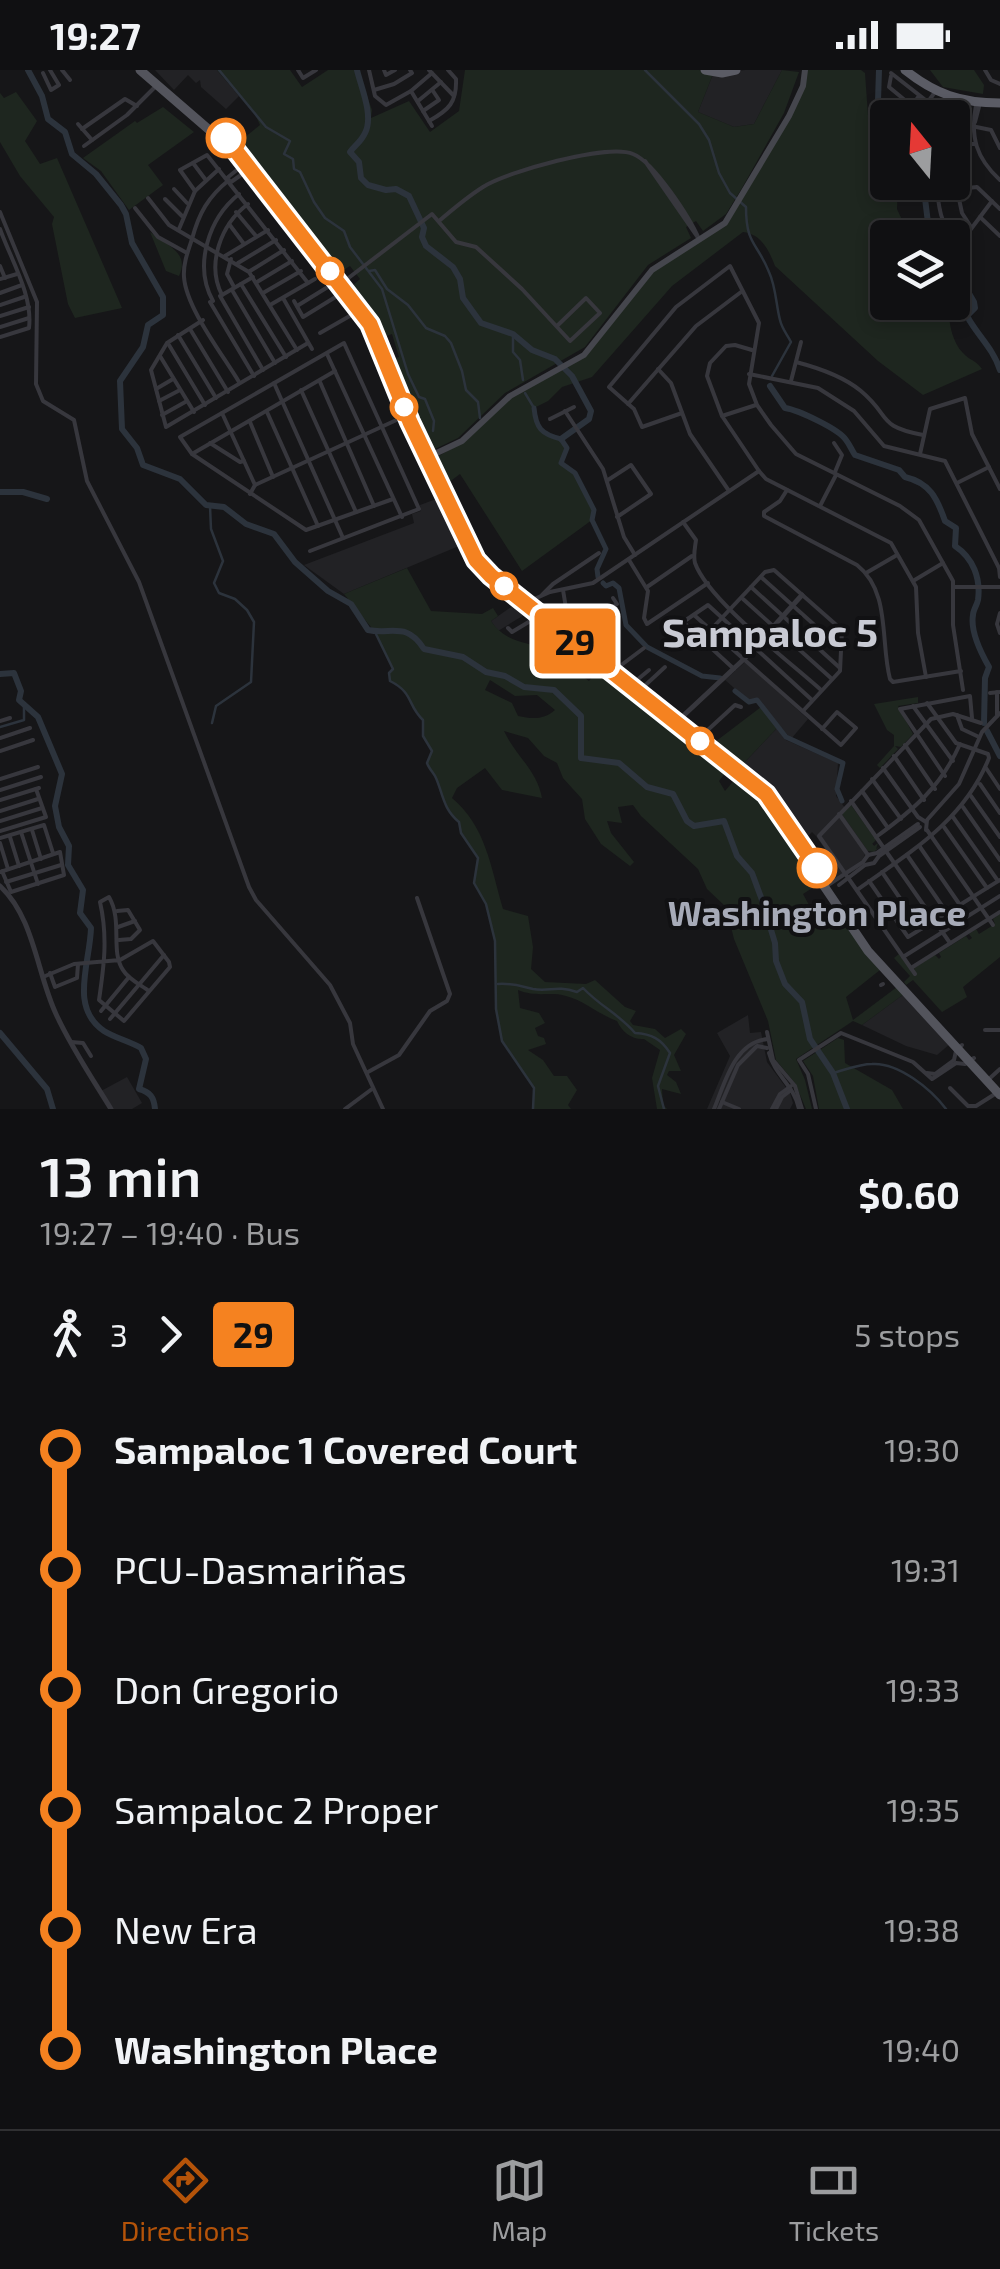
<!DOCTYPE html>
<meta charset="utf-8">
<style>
:root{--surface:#101012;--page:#19191b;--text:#f1f3f6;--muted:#9c9d9f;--line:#303032;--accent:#b45309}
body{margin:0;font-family:"Exo 2",sans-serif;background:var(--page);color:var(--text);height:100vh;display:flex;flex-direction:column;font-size:38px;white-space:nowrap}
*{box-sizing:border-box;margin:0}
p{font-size:32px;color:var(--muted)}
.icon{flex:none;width:55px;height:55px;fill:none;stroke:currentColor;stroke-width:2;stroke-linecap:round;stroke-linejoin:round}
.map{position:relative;height:1039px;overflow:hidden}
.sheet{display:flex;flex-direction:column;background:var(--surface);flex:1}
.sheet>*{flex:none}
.badge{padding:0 20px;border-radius:8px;font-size:35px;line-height:65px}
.needle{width:65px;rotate:342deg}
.fabs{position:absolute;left:870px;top:30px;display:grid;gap:20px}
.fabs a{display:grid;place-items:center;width:100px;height:100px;border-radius:10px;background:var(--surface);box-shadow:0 5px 15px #0003,0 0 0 2px var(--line);font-size:50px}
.map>.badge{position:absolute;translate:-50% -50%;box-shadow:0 0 0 5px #fff}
.legs{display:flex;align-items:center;gap:15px;height:110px;padding:0 40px;font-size:32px}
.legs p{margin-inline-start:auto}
.headline{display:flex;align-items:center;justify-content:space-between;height:170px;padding:0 40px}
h1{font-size:55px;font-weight:600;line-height:75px}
ul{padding:0 40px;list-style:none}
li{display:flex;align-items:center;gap:35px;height:120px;font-size:38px}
li i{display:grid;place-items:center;width:15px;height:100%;margin:0 12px;background:currentColor}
li i::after{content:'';width:25px;height:25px;margin:-12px;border:8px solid;border-radius:50%;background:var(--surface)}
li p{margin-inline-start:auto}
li:first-child i{background:linear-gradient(#0000 50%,currentColor 0)}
li:last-child i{background:linear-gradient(currentColor 50%,#0000 0)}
.status{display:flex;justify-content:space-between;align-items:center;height:70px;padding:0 50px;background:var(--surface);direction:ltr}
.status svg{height:28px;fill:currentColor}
.menu{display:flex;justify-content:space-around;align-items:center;height:140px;border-top:2px solid var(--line);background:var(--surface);font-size:28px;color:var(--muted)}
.menu a{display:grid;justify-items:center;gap:5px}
.menu .selected{color:var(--accent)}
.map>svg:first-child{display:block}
</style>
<div class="status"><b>19:27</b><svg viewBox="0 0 49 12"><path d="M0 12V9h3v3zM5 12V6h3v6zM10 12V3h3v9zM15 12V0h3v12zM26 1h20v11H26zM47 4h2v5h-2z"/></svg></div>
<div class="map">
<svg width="1000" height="1039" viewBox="0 0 1000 1039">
<rect width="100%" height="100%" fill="#161618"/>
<g fill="#222225">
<polygon points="155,0 217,0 239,26 226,39 201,17 200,10 196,13 188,5 174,20"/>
<polygon points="745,0 782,0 754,54 734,57 698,42 713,4"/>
<polygon points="439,428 459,476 344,524 304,495 414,453 412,444 421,441 420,435"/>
<polygon points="517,533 529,542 498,561 491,551"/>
<polygon points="745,592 808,649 791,669 757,629 749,631 725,610"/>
<polygon points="777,658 786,670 838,693 836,726 877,780 867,781 862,790 837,808 827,809 817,794 829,785 816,766 812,762 804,770 771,723 743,694"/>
<polygon points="904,924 951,973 937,985 906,976 862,955"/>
<polygon points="748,945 750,963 761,962 767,992 790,1023 793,1033 790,1039 707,1039 730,986 717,963"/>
<polygon points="127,1007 142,1033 132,1039 111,1039 101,1021"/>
</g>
<g fill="#1e261f" fill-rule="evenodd">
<polygon points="217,0 290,0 302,17 328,0 358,0 372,40 371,48 409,31 430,62 459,41 465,0 699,0 713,4 698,42 734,57 754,54 782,0 799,2 784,43 742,118 726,144 703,161 696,151 686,157 691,168 648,195 585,277 505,323 458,368 435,379 388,291 399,287 392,264 380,268 349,219 360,209 350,196 342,201 333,199 235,75 260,55 255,44"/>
<path d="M807,0H861L865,3L868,45L887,90L888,112L898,113L897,139L910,167L888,168V232H952L954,230L956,234L949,242C949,255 953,273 963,283C970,291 975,289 982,299L923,325L878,291L775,196C769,180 761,164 743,162L672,216L592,307L562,317L548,331L534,338C535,358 542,364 561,369L567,378L561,393L575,403L594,440L592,450L522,501L460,404L444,416L432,390L468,369L509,329L585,287L654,201L727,154L791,47Z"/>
<polygon points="930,0 974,0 984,15 983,24 943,17"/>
<polygon points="16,22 37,51 25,71 40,94 57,88 122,238 75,248 68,234 52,154 54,147 20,106 0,72 0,23 4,28"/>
<polygon points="163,37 194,62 148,95 163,115 129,140 101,101 83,88 135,51 137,53"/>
<path d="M150,162C168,176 190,183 179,206L166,201Z"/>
<path d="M407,498L431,541L482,544L493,538L498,546L491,551C509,576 526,569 548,582C563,589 576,602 589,611L600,597L727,701L719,711L725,721L736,708L761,728L820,813L803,824L809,835L807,841L812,855L817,858L843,849L880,900L846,927L853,950L897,917L904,924L862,955L853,951L796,989L805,1010L812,1039H806L795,1013L776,990L768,951L734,869L726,837L707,819L698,799L641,746L633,735L618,737L622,753L607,751L611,763L634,792L630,796L601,774L585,749L582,729L563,708L557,693L544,686L528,668L504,661C515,685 537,700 542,728L502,720L485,698L457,718L452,728C486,756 491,798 503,839L528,846L533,877L531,899L545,912L586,914L595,910L625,937L636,941L630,951L633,955L655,959L665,968L681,959L686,964L674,985L681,1001H669L667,1005L676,1012L681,1024L662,1019L663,1035L667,1039H657L652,1008L660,980L644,969C632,970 622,962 617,951C598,944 583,930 566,926C550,921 538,928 518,920L520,938L539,943L545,953L535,958L538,966L544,968L546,974L528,980L543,990L554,1006H567L577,1020L568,1035L571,1039H533L534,1018L502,971L496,939L495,871L486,834L474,813L478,788L461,763L459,752C443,739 443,724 436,708C434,703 429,699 427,693L432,681L423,666V650C407,635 414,623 390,611L389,603L393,599L375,562L344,524ZM490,610L515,626L537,625L555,640C544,650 532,649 518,646L512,633L485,620Z"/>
<polygon points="918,627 918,633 898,636 913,664 901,677 895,676 898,679 880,698 877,695 894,676 894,665 887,660 874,634"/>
<polygon points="761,637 777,658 743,694 711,675"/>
<polygon points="851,735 876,770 872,774 874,776 878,773 876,779 880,776 874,782 868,781 842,744"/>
<polygon points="1000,844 1000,887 963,917 967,927 942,942 913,910 906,915 904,912 910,906 894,888 899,884 916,903 914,898 935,885 939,889 941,887 939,883 966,866 969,870 972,868 969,864 976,859 979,864 995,854 993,849"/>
<polygon points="838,968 844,970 845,993 892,1020 903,1039 819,1039 813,1006 803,991"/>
</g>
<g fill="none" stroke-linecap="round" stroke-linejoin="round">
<g stroke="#2c333c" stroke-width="2.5">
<polyline points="219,0 266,57 290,71 284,84 293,89 294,99 300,102 314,132 325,148 344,161 350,177 382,219 408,304 419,327 425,329 434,351 433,361"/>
<path d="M645,0L699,54L709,70L719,103L730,123L746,137C746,175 757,172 769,202C776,217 776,235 780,250C782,259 787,264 791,272L772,306"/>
<polyline points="369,201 375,200 387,219 408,235 426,258 445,266 451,273 462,301 466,320 478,332 480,348"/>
<polyline points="513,264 513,282 520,290 523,310"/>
<polyline points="525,323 534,338"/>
<polyline points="210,436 211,459 223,491 214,513 219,523 235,529 247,540 254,552 251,612 216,636 212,653"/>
<path d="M375,562L393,599L389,603L390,611C414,623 407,635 423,650V666L432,681L427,693C429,699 434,703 436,708C443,724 443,739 459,752L461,763L478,788L474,813L486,834L495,871L496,939L502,971L534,1018L533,1039"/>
<polyline points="0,657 24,650 24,636"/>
<path d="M498,914C513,913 520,916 533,919C550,922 556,915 577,922L583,918C601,937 619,944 635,963C652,964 661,969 670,983L658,1016L664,1039"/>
<path d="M833,1003C845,1000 859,994 872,994C898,992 931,1019 946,1039"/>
</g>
<g stroke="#2c333c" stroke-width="5">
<path d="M534,338C536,358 541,364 561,369L567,378L561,393L575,403L594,440L592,450L606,479L597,499L598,507"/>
<polyline points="603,513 606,516 613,513 619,518 626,555 647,577 702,606 720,608"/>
<polyline points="735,621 749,632 757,630 786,667 843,693 837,719 842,731"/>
</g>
<g stroke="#2c333c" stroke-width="6">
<path d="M28,0L42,26L48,49L65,62L72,84L96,104L121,135L126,144L132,173L163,227V245L148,255L143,277L120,311L122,359L137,378L143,395L180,409L206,435L224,437L246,454L274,464L295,492L328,521L351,534L368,560C391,565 406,551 424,579L463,587L486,602L505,606L524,617L554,620L581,646V688L619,693L647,717L673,724L687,751L694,756L724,751L737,786L752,803L762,830L775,873L776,891L785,914L802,932L810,969L833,1003L847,1039"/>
<path d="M357,0C361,17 374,46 365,63C361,72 355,75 350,82L359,92L361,108L368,115L386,120L396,119L409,126L424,158L422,167L426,176L453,197L460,209L463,228L481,253L513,264L532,280L555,289L572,306L591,341L589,349L561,369"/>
<polyline points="879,0 878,31 888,49"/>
<polyline points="923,112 929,161 937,168"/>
<path d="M952,194L974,232L975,238L967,246C977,265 993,278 1000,300"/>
<path d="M770,316L785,338C798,340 839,359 846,370C850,375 852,381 855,385L899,400L905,407C930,413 937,428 945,451L956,458L955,476C973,488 981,508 978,530C977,535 973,540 973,545C970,562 981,583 989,597L985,608L984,653"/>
<polyline points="0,422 23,422 47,429"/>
<path d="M0,604L14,603L21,621L19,630L38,647L62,704L55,736L59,757L69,776L68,795L83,820L80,843L91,858C90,894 69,937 104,961C115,968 129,971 141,978L146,989L139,1019C150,1022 154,1027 155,1039"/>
<polyline points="987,661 1000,686"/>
<polyline points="0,963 47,1019 53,1039"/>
</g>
<g stroke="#37373d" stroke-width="4">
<polyline points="62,0 70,10"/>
<polyline points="298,0 303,8 316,0"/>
<polyline points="369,0 375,26 386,35 411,21 432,3"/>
<polyline points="384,0 386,5 395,0"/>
<polyline points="429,0 454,26"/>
<polyline points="985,0 991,10 1000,14"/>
<polyline points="43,3 51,20 59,15 50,0"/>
<polyline points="891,3 928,32"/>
<polyline points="891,6 889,17 912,36"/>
<polyline points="374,20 394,14 412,3 410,0"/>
<polyline points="411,21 432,56"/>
<polyline points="418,31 441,12"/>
<polyline points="890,32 905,45 919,26"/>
<path d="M976,35C970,67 976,88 1000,110"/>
<polyline points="423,41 439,30 433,21"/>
<polyline points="928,43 938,48"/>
<polyline points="918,46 935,22"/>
<path d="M429,51C449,40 457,32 456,9L448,0"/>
<polyline points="952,52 991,60 1000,78"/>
<polyline points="975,52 980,33"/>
<polyline points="78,54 92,70"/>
<polyline points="82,59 125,29 137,36"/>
<polyline points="952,74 975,74"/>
<polyline points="84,76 127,45 157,15"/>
<polyline points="193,93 205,109"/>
<polyline points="952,96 962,143 971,157"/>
<polyline points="227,108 243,95"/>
<path d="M229,110C208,127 199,143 192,169C188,181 183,194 184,207C186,238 223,285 239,312"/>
<polyline points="231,112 251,98"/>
<path d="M936,112C939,137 939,159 962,171L992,131"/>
<polyline points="174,119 187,133"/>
<polyline points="958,119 977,117 1000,139"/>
<polyline points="195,121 180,100 207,85 308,213"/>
<polyline points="148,128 169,155 249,202 297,280"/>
<polyline points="165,129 182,146"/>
<polyline points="135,138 158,167 187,183"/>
<polyline points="0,142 37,232 36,314 43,331 74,350 87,411 139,512 249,817 256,830 330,915 350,953 353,974 383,1039"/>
<polyline points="236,142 256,166"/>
<polyline points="980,147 1000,166"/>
<path d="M439,151C453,139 467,127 483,117C506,102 608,73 633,84C654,92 690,148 699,169L645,91"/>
<polyline points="229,154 244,174"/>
<path d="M0,159C11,190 33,225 29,258L0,267"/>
<polyline points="179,159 195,121 219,99"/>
<polyline points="225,186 268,160"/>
<polyline points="231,189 227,204 234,217"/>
<polyline points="238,193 276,170"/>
<polyline points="0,196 5,208"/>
<polyline points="250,201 284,180"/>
<polyline points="0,209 17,204"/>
<polyline points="257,212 292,191"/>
<polyline points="241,214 286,287"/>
<polyline points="338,216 432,144 456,172 476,177 522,219 570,271 600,243 586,228 558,255"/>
<polyline points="232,220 275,293"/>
<polyline points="0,223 22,215"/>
<polyline points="263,223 301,201"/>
<path d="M222,225C206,194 221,154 248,134"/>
<polyline points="222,225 253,207"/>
<polyline points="220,226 263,300"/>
<polyline points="283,228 312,279"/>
<path d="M213,231C193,195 209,148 239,124"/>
<polyline points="294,231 303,247 342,223"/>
<polyline points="210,232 254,306"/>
<polyline points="0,235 24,227"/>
<polyline points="270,235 315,209"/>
<polyline points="297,236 331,215"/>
<polyline points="0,246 29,237"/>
<polyline points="203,250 167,273 151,300 166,357 308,273"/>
<polyline points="0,257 29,248"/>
<polyline points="190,259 228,322"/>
<polyline points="320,263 355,243"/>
<polyline points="178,265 216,328"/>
<polyline points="169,275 205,335"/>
<polyline points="752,280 735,275 726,276 710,293 707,306 722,346 759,401 766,409 891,473 916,517 918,563 926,607"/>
<polyline points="327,284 402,447"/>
<polyline points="160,286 194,342"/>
<path d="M796,292C819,298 843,306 861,321C892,347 876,356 923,365"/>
<polyline points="658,299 671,313 690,364 729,421"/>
<polyline points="749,304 818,318 854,341 884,376 945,391 999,498 1000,507"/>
<polyline points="791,311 801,272"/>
<polyline points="320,312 374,436"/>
<polyline points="274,313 343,468"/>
<polyline points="156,319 173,309"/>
<polyline points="301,320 356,442"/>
<polyline points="159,331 180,320"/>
<polyline points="628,334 696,256 741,222"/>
<polyline points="565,341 603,399 624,467 635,485"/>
<polyline points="267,342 318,456"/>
<polyline points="222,343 255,415"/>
<polyline points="682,343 642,357 634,339 609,317 676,237 730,196 759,253 749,314 757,335 771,355 796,384 900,436 919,450 953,511 953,555 963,620"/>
<polyline points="162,345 187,331"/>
<polyline points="722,346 756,335"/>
<polyline points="550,349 574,337"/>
<polyline points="250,352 273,407"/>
<polyline points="210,373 240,392 244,391"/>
<polyline points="834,373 842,385 835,402"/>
<polyline points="192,384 335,301"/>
<polyline points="920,384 930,339 965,328 972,364 1000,419"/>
<polyline points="608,410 631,395 651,424 617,447"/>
<polyline points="957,413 989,397"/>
<path d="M787,420L780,431L764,442V446L857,495C891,522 880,571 890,609L893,612L961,601"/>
<polyline points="250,424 255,415 403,347"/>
<polyline points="820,436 836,405"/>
<path d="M683,452L696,470C695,478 693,485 695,493C708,530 790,592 821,620"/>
<polyline points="310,481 419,439 344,273 180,367 192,384 306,460 393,429"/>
<polyline points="629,490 648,521 644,548 647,554 708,513"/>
<polyline points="866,503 897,485"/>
<polyline points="761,507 840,578"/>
<polyline points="913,511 943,493"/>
<polyline points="647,517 692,486"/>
<polyline points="751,517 840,598"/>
<polyline points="955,517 1000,517"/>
<polyline points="563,520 566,538"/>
<polyline points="542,525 553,514 599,483"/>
<polyline points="743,529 832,609"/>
<polyline points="523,534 550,522 593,513 759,401"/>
<polyline points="1000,543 997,554 1000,563"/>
<polyline points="694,545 756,600 765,608 841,675 856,658 837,642 822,659"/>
<polyline points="508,558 512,562 537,547"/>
<polyline points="702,569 765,502 774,500 842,560 840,601 803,641"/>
<polyline points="574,573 586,559 585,553 617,534 613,528"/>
<polyline points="734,599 683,552 708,535 812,630"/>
<polyline points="612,602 644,578"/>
<polyline points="631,615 649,600"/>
<polyline points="639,621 665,597"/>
<polyline points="997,622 997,646"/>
<polyline points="990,623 1000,622"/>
<polyline points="913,636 953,691"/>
<polyline points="957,645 962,659 979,667"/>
<polyline points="0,651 10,648"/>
<polyline points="0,668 30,658"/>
<polyline points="698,669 735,635 741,637"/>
<polyline points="905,675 935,719"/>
<polyline points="0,681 33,670"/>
<polyline points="894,686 924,730"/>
<polyline points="883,698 918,747 926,752"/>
<polyline points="986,698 1000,719"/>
<polyline points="945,706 900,639 970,626 972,648"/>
<polyline points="0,709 38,697"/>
<polyline points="872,709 901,749"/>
<polyline points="980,714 1000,743"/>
<polyline points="0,720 41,707"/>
<polyline points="862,721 888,758"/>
<polyline points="971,726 1000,767"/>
<polyline points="0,730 39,718"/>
<polyline points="851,731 950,873"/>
<polyline points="963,737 1000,790"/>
<polyline points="0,741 38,729"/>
<polyline points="839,744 868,785"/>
<polyline points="953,747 998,811"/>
<polyline points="0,751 42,738"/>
<polyline points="944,757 987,818"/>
<polyline points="32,760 41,789"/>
<polyline points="926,760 927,750 959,714 982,662 1000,643"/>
<polyline points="927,760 993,855"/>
<polyline points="0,761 46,747 36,719"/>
<polyline points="21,762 38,814"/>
<polyline points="10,767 19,796"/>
<path d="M876,767C913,740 941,717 960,674"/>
<polyline points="0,768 44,755 53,783"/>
<polyline points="0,773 8,799"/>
<polyline points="920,777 960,835"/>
<polyline points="868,785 877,783 918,754"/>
<polyline points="907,785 947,843"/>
<polyline points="0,802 60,782 64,805 11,822 2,801"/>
<polyline points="882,802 921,859"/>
<polyline points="869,811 908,867 1000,810"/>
<polyline points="6,812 61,795"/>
<polyline points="839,815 865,795 874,793 879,786 920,757"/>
<polyline points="825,817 863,792 868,785"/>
<path d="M857,820C910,782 964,751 989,688L988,684L956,673L927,633"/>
<polyline points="117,841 128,840 140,860 131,869 119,870"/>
<polyline points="118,857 135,851"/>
<polyline points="903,887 1000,826"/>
<polyline points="911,898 1000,842"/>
<polyline points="50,903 55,917 77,908 78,894"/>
<polyline points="915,904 819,766 931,649 953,644 981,653"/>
<path d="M43,907L74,894L120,890L153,871L169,892L170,897L124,951L99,930C104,896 108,867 100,832L109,827C123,851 110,881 123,900C128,909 141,915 149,921"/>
<polyline points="881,915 883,914"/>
<polyline points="101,941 129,907"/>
<polyline points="110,949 164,885"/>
<polyline points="985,960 1000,960"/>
<polyline points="767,962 773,990 795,1016 802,1039"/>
<polyline points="71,972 83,973 91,986"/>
<path d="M769,983C775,1006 794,1015 799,1039"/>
<polyline points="368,1002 399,985 430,941 447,931 450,924 417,828"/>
<polyline points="927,1003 935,1004 954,990 956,981 962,975"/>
<polyline points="989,1009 1000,999"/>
<polyline points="950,1018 968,1036 976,1036 995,1024"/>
<polyline points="722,1032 739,1039"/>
<polyline points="345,1039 372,1019"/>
<path d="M714,1039C725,1013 734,972 768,969"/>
<polyline points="719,1039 738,995 757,976 767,978"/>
<polyline points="772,1039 780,1024 791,1016"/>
<polyline points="776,1039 782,1027 791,1020"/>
<polyline points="816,1039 808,1004 799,990 841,963 913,992 932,1009 956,993 965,994 974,988"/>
</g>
<g stroke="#37373d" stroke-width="5">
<polyline points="683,646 744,589 802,525"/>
<path d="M0,816C34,847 37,904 56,944C71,977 92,1008 111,1039"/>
</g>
<polyline stroke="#45464d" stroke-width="6" points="424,389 462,371 510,326 584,285 652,200 725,153 789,46 803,16 805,0"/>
<polyline stroke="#53545c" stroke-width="9" points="140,0 229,77 367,255 403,344 467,482 478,498 763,726 868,881 1000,1025"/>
<g stroke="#5b5c65" stroke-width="9">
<polyline points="705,0 722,3 736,0"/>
<path d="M905,0C935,24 961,33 1000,33"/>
</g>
</g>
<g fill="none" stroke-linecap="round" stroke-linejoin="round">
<g stroke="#fff" stroke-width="22">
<polyline id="line-1" points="226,68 370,254 410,352 476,490 491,506 766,724 817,798"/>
</g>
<use href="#line-1" stroke="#f58220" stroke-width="15"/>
</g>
<g fill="#fff" stroke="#f58220" stroke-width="5">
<circle cx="226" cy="68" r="18"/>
<circle cx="330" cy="201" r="12"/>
<circle cx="404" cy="337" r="12"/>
<circle cx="504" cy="516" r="12"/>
<circle cx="700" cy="671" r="12"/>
<circle cx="817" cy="798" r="18"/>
</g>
<g text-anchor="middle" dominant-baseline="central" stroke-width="8" stroke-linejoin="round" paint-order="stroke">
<g font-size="35" font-weight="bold" fill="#a7abb8" stroke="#111113">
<text x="817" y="842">Washington Place</text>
</g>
<g font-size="40" font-weight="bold" fill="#c9cbd4" stroke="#111113">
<text x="770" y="561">Sampaloc 5</text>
</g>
</g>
</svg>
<div class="fabs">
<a><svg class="needle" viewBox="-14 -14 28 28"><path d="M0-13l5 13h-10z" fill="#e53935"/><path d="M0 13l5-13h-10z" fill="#9c9d9f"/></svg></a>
<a><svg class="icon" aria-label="layers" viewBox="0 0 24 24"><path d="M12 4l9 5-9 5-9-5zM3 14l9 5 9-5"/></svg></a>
</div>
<b class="badge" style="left:575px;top:571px;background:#f58220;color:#111">29</b>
</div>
<section class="sheet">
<div class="headline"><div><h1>13 min</h1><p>19:27 – 19:40 · Bus</p></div><b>$0.60</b></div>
<div class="legs"><svg class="icon" aria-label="walk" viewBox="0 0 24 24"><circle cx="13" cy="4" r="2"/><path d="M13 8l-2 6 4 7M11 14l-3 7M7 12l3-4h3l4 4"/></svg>3<svg class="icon" aria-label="forward" viewBox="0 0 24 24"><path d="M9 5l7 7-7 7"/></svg><b class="badge" style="background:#f58220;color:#111">29</b><p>5 stops</p></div>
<ul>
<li><i style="color:#f58220"></i><b>Sampaloc 1 Covered Court</b><p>19:30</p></li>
<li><i style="color:#f58220"></i><span>PCU-Dasmariñas</span><p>19:31</p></li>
<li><i style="color:#f58220"></i><span>Don Gregorio</span><p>19:33</p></li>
<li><i style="color:#f58220"></i><span>Sampaloc 2 Proper</span><p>19:35</p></li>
<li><i style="color:#f58220"></i><span>New Era</span><p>19:38</p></li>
<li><i style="color:#f58220"></i><b>Washington Place</b><p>19:40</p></li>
</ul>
</section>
<nav class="menu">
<a class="selected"><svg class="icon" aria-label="directions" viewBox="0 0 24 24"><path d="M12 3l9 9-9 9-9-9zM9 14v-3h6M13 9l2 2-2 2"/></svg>Directions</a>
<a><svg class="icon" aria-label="map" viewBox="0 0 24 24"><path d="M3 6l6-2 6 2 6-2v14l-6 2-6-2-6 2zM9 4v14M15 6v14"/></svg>Map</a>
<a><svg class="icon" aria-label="tickets" viewBox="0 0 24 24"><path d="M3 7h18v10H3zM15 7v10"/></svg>Tickets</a>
</nav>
